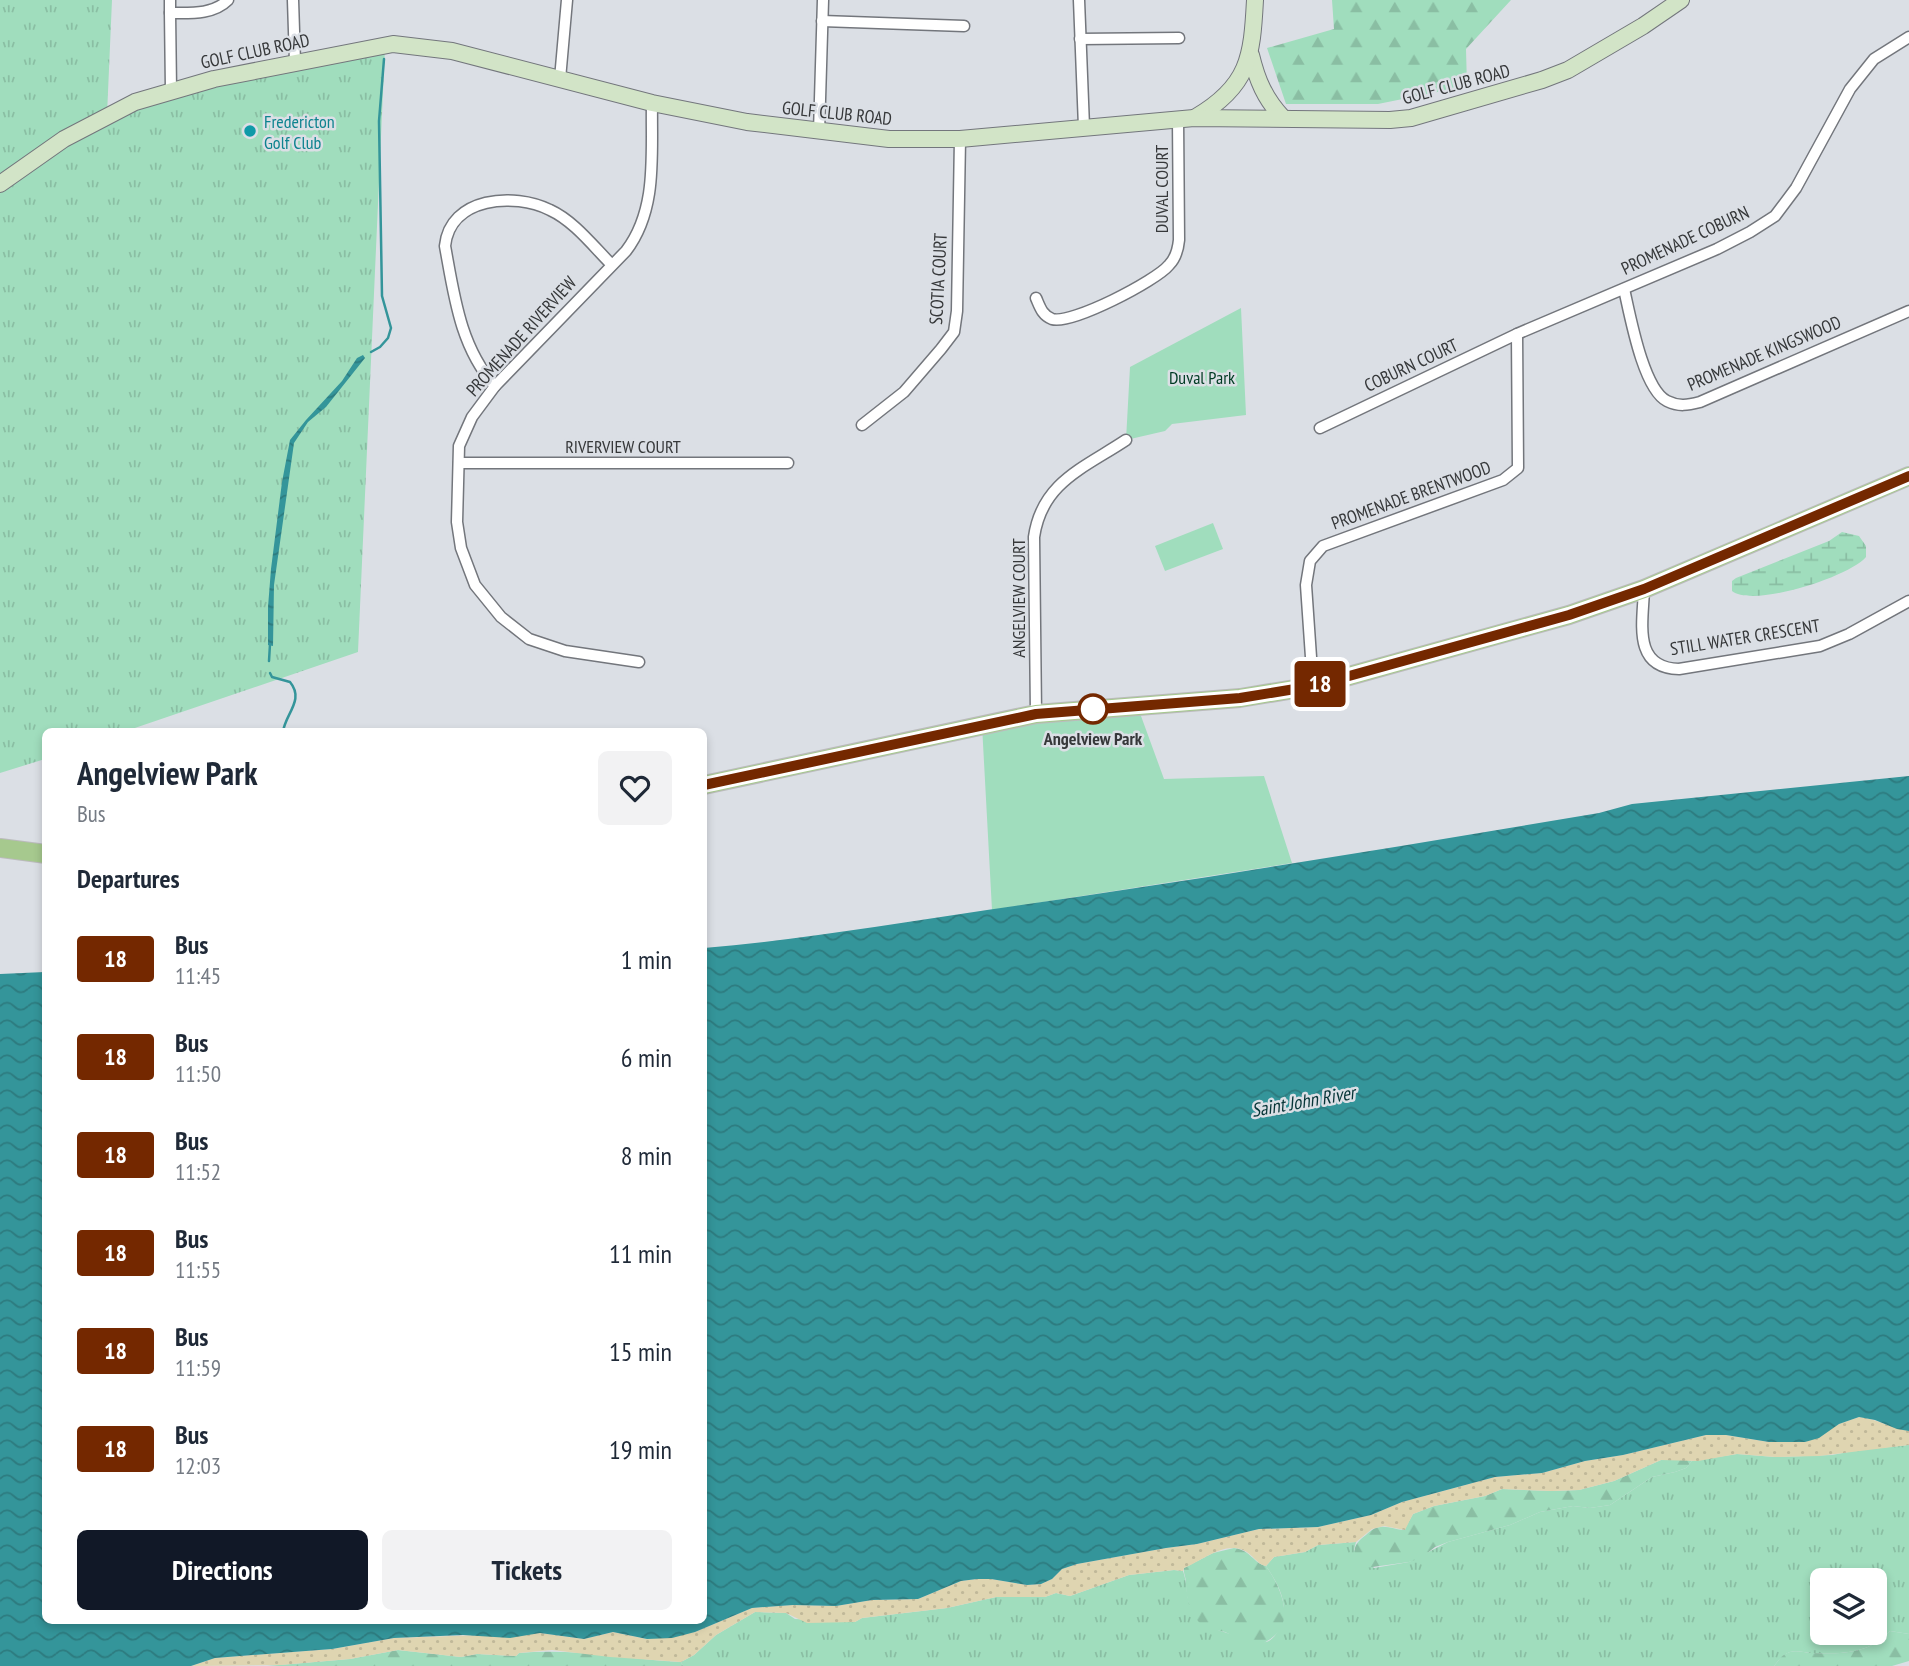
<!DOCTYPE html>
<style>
:root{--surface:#fff;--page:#f2f2f3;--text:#1f2937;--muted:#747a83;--accent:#111827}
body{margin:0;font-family:"PT Sans Narrow",sans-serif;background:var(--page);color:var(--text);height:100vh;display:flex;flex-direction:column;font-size:26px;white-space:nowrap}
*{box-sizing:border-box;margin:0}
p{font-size:23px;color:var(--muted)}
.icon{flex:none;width:38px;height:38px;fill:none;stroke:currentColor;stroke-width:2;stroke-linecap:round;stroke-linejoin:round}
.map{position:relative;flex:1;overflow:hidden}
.panel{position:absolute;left:42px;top:728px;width:665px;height:896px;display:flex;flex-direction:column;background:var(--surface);border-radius:10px;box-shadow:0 4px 10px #0003}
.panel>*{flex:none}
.badge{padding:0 14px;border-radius:5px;font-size:24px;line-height:46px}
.buttons{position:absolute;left:1810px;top:1568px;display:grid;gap:14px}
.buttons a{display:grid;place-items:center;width:77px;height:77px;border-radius:10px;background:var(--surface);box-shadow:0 4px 10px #0003;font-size:35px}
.map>.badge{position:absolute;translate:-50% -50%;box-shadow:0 0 0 4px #fff}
h2{padding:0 35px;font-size:26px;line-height:63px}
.round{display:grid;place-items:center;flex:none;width:74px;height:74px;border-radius:10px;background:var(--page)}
.overview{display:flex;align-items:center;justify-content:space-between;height:119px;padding:0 35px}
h1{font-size:33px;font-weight:600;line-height:52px}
.action{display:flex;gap:14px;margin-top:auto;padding:14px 35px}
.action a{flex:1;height:80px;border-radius:10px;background:var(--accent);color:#fff;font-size:28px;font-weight:600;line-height:80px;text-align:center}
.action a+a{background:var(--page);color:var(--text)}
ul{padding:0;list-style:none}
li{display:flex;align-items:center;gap:21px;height:98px;padding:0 35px}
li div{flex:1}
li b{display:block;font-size:26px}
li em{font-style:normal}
li .badge{min-width:77px;font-weight:700;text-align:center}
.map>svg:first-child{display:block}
</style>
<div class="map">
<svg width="1909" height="1666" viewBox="0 0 1909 1666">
<defs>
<pattern id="grass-tufts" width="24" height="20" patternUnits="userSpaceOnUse" patternTransform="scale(1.75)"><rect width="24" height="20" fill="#a0ddbd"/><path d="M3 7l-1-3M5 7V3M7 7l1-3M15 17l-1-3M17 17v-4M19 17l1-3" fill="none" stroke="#8abea3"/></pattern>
<pattern id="forest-firs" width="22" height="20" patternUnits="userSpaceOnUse" patternTransform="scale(1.75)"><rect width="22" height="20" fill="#a0ddbd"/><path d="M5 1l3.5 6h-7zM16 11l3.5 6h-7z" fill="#8abea3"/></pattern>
<pattern id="wetland-marsh" width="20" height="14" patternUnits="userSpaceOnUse" patternTransform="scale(1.75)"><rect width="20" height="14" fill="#a0ddbd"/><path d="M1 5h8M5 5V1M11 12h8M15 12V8" fill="none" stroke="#8abea3"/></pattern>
<pattern id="sand-dots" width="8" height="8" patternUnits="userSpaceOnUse" patternTransform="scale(1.75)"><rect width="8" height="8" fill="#dfd5b1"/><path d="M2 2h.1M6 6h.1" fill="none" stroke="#c0b899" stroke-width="1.8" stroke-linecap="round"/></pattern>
<pattern id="water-waves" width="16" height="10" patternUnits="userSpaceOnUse" patternTransform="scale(1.75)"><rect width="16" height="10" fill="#34959a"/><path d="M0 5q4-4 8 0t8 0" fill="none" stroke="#2d7b7f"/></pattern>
</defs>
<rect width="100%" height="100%" fill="#dbdfe5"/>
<g fill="url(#grass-tufts)" fill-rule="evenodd">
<polygon points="0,0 112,0 107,115 135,102 385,47 358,652 126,731 46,732 45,759 0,773"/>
<path d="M1909,1445V1634L1890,1631C1870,1654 1841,1654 1812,1653C1805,1653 1797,1650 1790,1652C1783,1654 1779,1660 1774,1666H683L681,1662L694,1655L716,1635L755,1612L786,1613L795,1619L855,1622L862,1618L947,1608L996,1597H1045L1056,1593L1070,1596L1129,1575L1174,1570L1183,1571C1189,1588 1184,1600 1196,1617C1204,1628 1213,1628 1224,1632C1237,1636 1253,1644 1266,1642C1272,1640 1275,1636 1278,1631C1292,1609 1279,1585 1266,1566L1274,1557L1305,1552L1318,1545L1356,1542L1354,1550L1374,1568L1409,1562L1448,1542L1510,1525L1540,1512L1573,1506L1590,1508L1610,1505L1652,1477L1675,1472L1686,1468L1692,1461L1737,1454L1775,1457L1832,1455L1859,1450ZM1822,1580H1874V1633H1822Z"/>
</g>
<g fill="url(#forest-firs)">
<polygon points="1332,0 1511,0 1466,49 1467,86 1378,104 1286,104 1267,48 1334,29"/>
<path d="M1683,1459L1692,1461L1686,1468L1675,1472L1652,1477L1610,1505L1590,1508L1573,1506L1540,1512L1510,1525L1448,1542L1435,1547L1421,1558L1409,1562L1365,1568C1351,1555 1351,1546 1366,1535C1370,1531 1375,1527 1381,1527C1388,1526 1397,1530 1404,1530L1413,1514L1434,1506L1485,1496L1502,1489L1552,1491L1579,1490L1614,1481L1661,1460Z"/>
<path d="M1234,1548C1251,1550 1253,1563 1266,1566C1281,1587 1298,1625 1267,1641C1261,1645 1255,1649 1247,1647C1238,1645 1234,1635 1225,1632C1220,1630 1214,1631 1209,1629C1191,1621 1186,1600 1186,1583C1186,1577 1183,1573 1184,1568L1213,1553Z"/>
<path d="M1890,1631L1909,1634V1661L1892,1666H1774C1779,1660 1782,1654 1790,1652C1797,1650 1805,1653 1812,1653C1841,1654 1870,1654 1890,1631Z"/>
<path d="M398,1650L461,1657L477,1654L516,1656L519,1653C573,1648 627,1659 681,1662L683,1666H267L350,1659Z"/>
</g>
<path fill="url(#wetland-marsh)" d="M1842,532L1859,536L1866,546V557C1849,577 1753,608 1732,591V581L1736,578L1829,541Z"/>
<path fill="url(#sand-dots)" d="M1859,1417C1877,1419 1891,1428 1909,1431V1445L1819,1456L1775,1457L1737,1454L1698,1461L1661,1460L1614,1481L1579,1490L1552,1491L1502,1489L1485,1496L1434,1506L1413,1514L1405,1530L1384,1526L1372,1529L1356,1542L1318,1545L1305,1552L1274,1557L1266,1566C1256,1564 1253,1554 1243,1550C1223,1542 1202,1561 1184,1568L1183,1571L1174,1570L1129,1575L1070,1596L1056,1593L1045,1597H996L947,1608L862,1618L855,1622L807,1623L786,1613L755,1612L716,1635L694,1655L681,1662L610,1657L552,1650L519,1653L516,1656L477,1654L461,1657L398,1650L350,1659L281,1665L191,1666L215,1658L332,1649L394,1638L540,1633L584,1639L613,1632L647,1639L695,1632L752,1608L793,1605L836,1606L872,1600L918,1599L961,1581L977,1579H991L1027,1585L1041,1584L1052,1579L1062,1569L1077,1564L1166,1548L1197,1544L1259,1529L1318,1527L1371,1515L1402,1502L1495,1477L1542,1473L1585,1461L1623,1455L1706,1435H1726L1769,1442H1805L1839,1424Z"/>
<g fill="#a0ddbd">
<polygon points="1241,308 1246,415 1172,424 1165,431 1126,440 1130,367"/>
<polygon points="1213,523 1223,549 1165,571 1155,546"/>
<polygon points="1137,705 1164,779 1264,776 1292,863 992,910 982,725"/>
</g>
<g fill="url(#water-waves)">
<polygon points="363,355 365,358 326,407 308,422 294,443 274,585 273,646 268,645 268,607 271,569 282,482 290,440 306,420 342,381 357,358"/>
<path d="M1909,776V1431L1897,1429L1875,1420L1859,1417L1839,1424L1819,1438L1805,1442H1769L1726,1435H1706L1623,1455L1585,1461L1542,1473L1495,1477L1402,1502L1371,1515L1318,1527L1259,1529L1197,1544L1166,1548L1077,1564L1062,1569L1052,1579L1041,1584L1027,1585L991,1579H977L961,1581L918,1599L872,1600L836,1606L793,1605L752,1608L695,1632L672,1638L647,1639L613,1632L584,1639L540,1633L510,1638L463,1635L394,1638L332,1649L215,1658L191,1666H0V974L45,972L46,1620H704V948C798,940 893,924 987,910C1191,881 1395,847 1599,813L1632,804Z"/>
</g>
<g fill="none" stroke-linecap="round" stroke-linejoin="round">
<g stroke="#34959a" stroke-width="2.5">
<polyline points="371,352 380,347 388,338 391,328 382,296 379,121 384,59"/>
<polyline points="269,661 270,644"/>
<path d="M270,673L272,677L290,682C305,700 285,714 283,732"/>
</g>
<g stroke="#73767c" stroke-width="13">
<g id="street">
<path d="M170,0V13C190,13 213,15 228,0"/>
<polyline points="293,0 295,62"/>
<polyline points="1079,0 1084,127"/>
<polyline points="170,13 171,90"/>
<polyline points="822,21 964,26"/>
<polyline points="1080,39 1179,38"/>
<polyline points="560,79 567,0"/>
<polyline points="819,132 823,0"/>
<path d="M1624,289C1630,315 1643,389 1667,401C1679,407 1688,405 1700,402L1909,311"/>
<path d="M1036,298C1040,307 1042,315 1052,319C1071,325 1156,281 1169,265C1176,258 1178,250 1179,240L1178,119"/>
<path d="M495,386C460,347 454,295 445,246C450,197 514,192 550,210C574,221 593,246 611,264"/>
<polyline points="862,425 904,392 941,349 954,332 957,311 960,139"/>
<polyline points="1320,428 1517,334 1717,249 1750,232 1775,216 1796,188 1850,89 1874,59 1909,37"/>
<polyline points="459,463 788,463"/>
<path d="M1644,589C1643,622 1632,668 1679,669L1820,646L1849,634L1909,601"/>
<path d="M639,662L565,651L529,639L501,617L475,585L461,548L457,522L459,446L472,417L495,386L626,251C658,209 651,154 652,103"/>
<polyline points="1313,686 1306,585 1310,561 1323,546 1503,480 1518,468 1517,334"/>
<path d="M1036,714L1034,537C1042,482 1084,468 1126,440"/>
</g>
</g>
<g stroke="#73767c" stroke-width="18">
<g id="secondary">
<path d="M1251,55C1257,80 1265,99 1283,118"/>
<path d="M1196,117C1249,86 1252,57 1255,0"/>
<polyline points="0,184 64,139 135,102 214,79 393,44 452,51 652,103 747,122 889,139 960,139 1194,118 1390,120 1411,118 1542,80 1568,70 1643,26 1681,0"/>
</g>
</g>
<g stroke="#bbbbbc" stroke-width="20">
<g id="primary">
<polyline points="704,785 1036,714 1240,698 1313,686 1569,615 1644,589 1909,476"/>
<polyline points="0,848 46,854"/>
</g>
</g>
<use href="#street" stroke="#fff" stroke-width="10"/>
<use href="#secondary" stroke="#d2e4c7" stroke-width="16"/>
<use href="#primary" stroke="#a6c98e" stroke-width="18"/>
</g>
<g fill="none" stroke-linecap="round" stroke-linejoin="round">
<g stroke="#fff" stroke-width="16">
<polyline id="line" points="704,785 1036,714 1240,698 1313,686 1569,615 1644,589 1909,476"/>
</g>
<use href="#line" stroke="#742800" stroke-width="10"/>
</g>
<circle fill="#0f9aa8" stroke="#dbdfe5" stroke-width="2.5" cx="250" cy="131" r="7"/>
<circle fill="#fff" stroke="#742800" stroke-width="3.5" cx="1093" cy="709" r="14"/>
<g text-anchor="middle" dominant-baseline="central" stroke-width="5" stroke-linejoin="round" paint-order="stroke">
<g font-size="18" fill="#36383a" stroke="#dbdfe5">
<text transform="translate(255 51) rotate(-12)">GOLF CLUB ROAD</text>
<text transform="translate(1456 84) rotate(-15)">GOLF CLUB ROAD</text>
<text transform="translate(837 113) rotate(6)">GOLF CLUB ROAD</text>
<text transform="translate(1161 189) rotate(-90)">DUVAL COURT</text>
<text transform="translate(1685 240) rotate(-25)">PROMENADE COBURN</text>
<text transform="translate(938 279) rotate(-87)">SCOTIA COURT</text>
<text transform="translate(521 336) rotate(-48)">PROMENADE RIVERVIEW</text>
<text transform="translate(1764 353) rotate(-23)">PROMENADE KINGSWOOD</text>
<text transform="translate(1411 365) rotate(-25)">COBURN COURT</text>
<text x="623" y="446">RIVERVIEW COURT</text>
<text transform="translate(1411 495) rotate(-20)">PROMENADE BRENTWOOD</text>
<text transform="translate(1018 598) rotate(-90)">ANGELVIEW COURT</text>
<text transform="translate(1745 637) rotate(-9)">STILL WATER CRESCENT</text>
</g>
<g font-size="18" fill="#0d838f" stroke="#dbdfe5" text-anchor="start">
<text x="264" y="121">Fredericton<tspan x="264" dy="21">Golf Club</tspan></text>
</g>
<g font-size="18" fill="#003b24" stroke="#dbdfe5">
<text x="1202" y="377">Duval Park</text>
</g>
<g font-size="18" font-weight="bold" fill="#36383a" stroke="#dbdfe5">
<text x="1093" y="738">Angelview Park</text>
</g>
<g font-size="19" font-style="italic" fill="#063537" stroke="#dbdfe5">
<text transform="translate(1303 1101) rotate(-10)">Saint John River</text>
</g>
</g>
</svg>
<div class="buttons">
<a><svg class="icon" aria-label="layers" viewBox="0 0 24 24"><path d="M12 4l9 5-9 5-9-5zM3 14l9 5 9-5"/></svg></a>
</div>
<b class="badge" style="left:1320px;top:684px;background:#742800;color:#fff">18</b>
<section class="panel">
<div class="overview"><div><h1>Angelview Park</h1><p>Bus</p></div><a class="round"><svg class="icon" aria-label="heart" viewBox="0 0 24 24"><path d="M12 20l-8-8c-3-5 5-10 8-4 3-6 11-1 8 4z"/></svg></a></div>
<h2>Departures</h2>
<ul>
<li><span class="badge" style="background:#742800;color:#fff">18</span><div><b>Bus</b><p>11:45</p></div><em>1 min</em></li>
<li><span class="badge" style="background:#742800;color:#fff">18</span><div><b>Bus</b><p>11:50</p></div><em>6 min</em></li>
<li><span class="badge" style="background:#742800;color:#fff">18</span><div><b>Bus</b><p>11:52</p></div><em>8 min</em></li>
<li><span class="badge" style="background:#742800;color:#fff">18</span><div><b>Bus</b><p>11:55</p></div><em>11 min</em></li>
<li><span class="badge" style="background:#742800;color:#fff">18</span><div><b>Bus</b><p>11:59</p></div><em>15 min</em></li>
<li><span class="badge" style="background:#742800;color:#fff">18</span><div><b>Bus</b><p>12:03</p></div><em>19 min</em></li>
</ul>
<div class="action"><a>Directions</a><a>Tickets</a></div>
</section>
</div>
